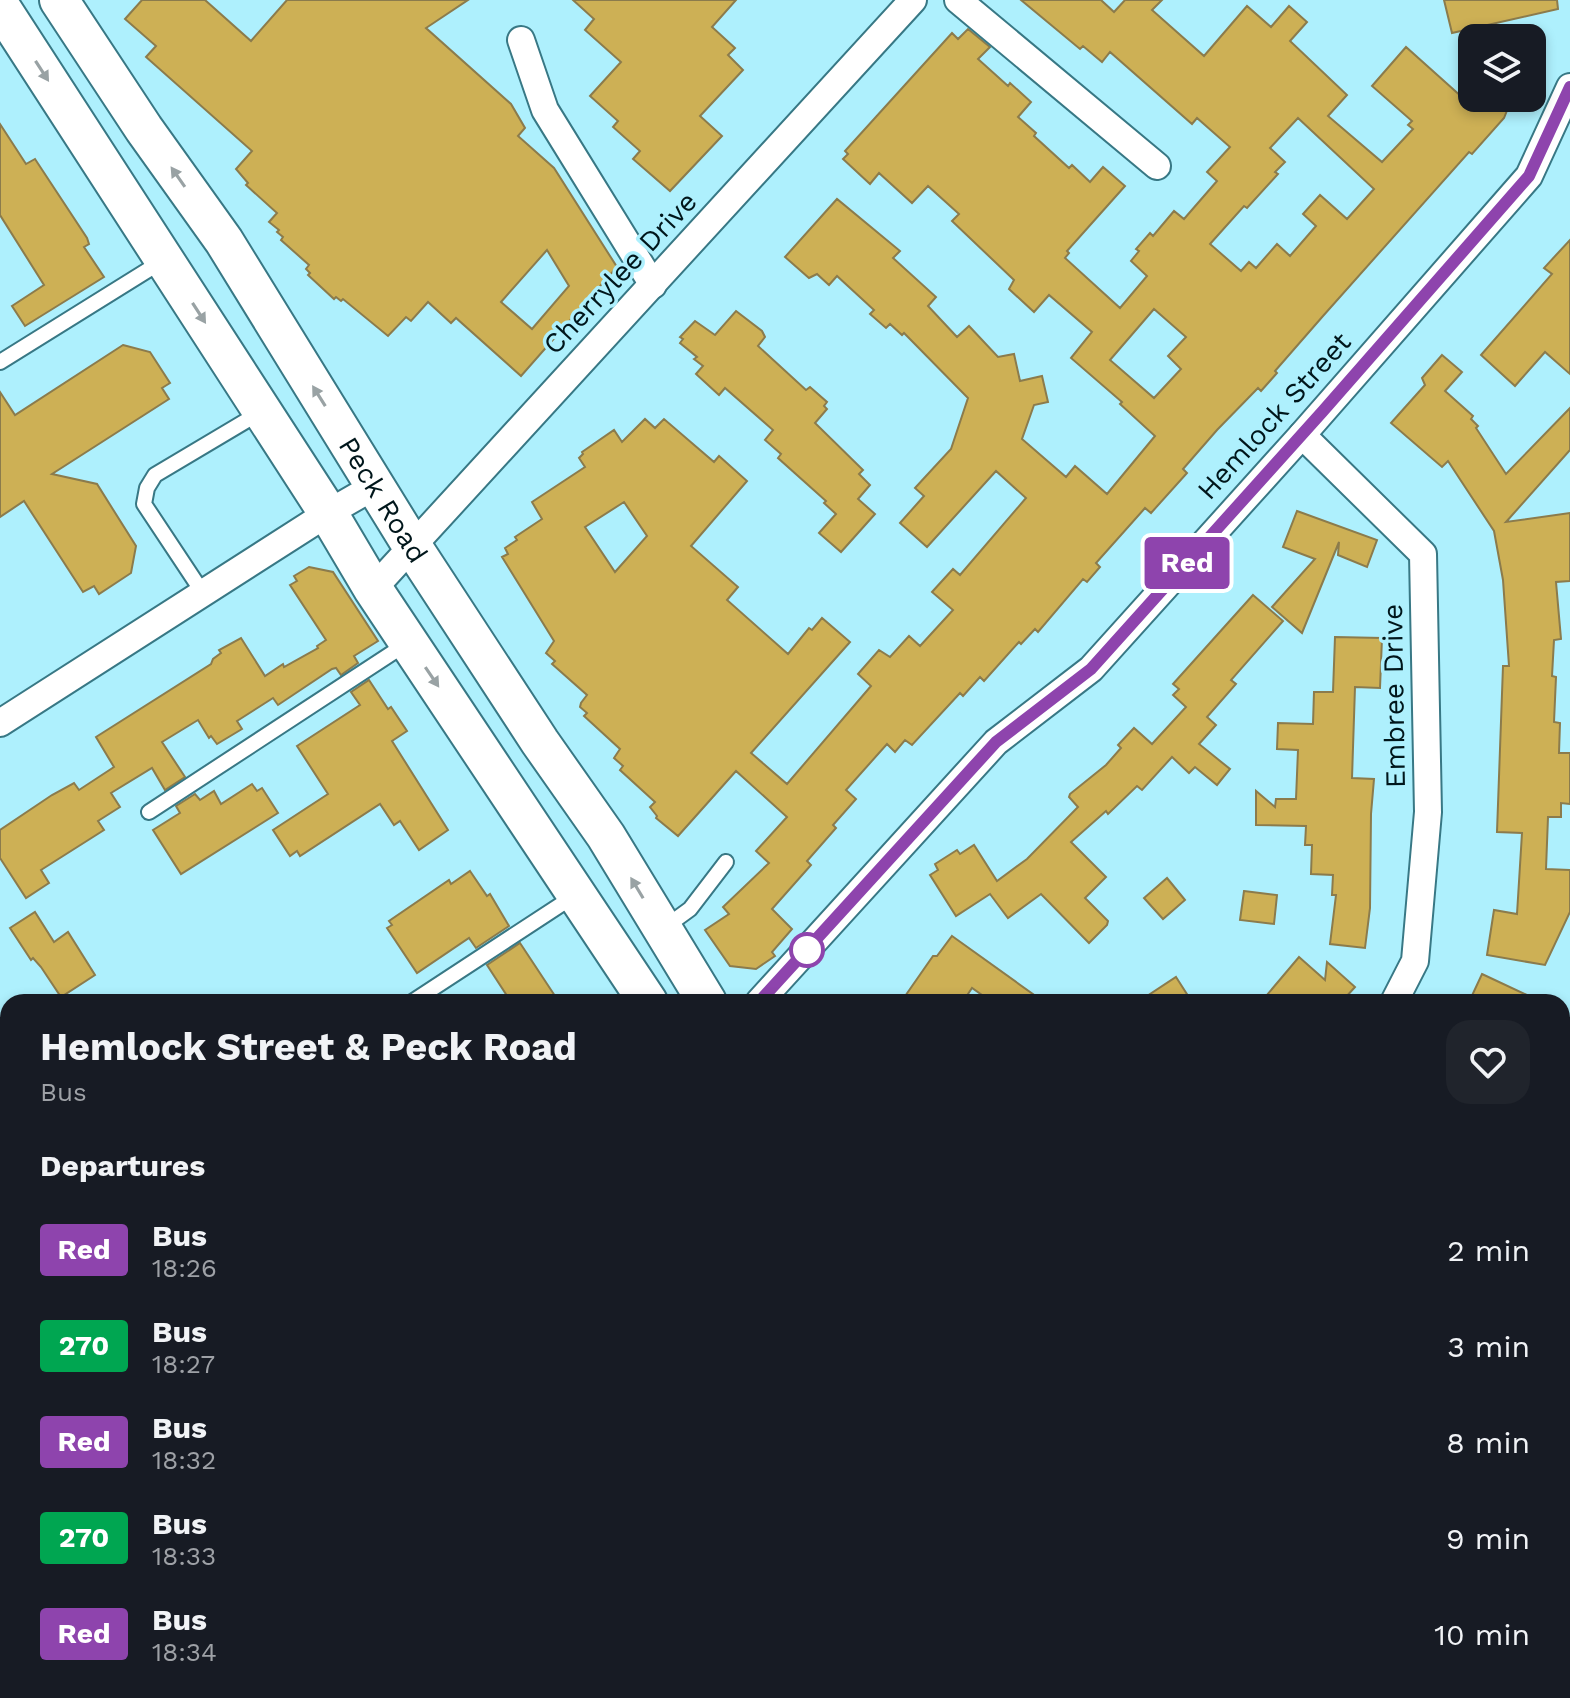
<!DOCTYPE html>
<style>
:root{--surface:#171b24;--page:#20242c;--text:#f1f3f6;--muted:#9ea1a6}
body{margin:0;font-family:"Work Sans",sans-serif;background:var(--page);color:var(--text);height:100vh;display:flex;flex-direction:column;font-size:30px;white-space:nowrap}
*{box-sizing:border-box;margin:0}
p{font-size:26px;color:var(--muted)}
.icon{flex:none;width:44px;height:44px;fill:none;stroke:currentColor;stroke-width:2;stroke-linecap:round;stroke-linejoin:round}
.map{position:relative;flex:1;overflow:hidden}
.drawer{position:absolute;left:0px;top:994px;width:1570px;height:704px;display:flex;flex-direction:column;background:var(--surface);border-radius:24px 24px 0 0;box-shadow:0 4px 12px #0003}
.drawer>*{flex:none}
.badge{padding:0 16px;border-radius:6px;font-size:28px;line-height:52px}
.tools{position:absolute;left:1458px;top:24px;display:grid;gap:16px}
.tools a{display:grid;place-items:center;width:88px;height:88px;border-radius:16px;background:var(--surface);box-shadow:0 4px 12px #0003;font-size:40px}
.map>.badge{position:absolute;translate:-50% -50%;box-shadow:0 0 0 4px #fff}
h2{padding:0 40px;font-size:30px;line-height:72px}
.round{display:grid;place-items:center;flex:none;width:84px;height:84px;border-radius:24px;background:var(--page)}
.head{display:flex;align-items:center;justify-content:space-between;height:136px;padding:0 40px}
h1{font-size:38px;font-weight:700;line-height:60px}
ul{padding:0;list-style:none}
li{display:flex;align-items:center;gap:24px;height:96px;padding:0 40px}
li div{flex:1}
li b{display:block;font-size:30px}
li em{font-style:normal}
li .badge{min-width:88px;font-weight:700;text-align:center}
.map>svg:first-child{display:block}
</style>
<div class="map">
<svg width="1570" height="1698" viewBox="0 0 1570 1698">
<rect width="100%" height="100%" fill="#aef0fd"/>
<g fill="#cdb055" stroke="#8b7b4c" stroke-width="2" fill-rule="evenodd">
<path d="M142,0H205L251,41L287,0H468L426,28L511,104L525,128L518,136L554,168L617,267L521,376L456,318L451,323L428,302L411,321L406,317L388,336L343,299L341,301L336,297L334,299L308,275L310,273L306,269L309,265L281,240L283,237L277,232L279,230L269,222L277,213L246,185L248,183L236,169L252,151L146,57L156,46L125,19ZM547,250L569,286L532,329L501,302Z"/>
<polygon points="573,0 736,0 712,27 735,48 728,55 743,70 700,116 722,136 670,191 633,159 640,151 613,127 618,121 590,96 621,62 585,30 594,19"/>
<path d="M1021,0H1101L1114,12L1125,0H1162L1152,10L1204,56L1247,6L1271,27L1289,6L1307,22L1290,41L1347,95L1328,116L1382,162L1413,129L1408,125L1412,121L1372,86L1406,47L1463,98H1512L1504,118L1472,154L1469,152L1323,316L1275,371L1277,373L1261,391L1258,388L1217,430L1183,469L1187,473L1151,513L1145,508L1096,563L1100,567L1087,582L1083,579L1038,632L1035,629L1021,644L1019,642L984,681L980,677L963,696L960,693L912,745L905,740L895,752L887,744L846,790L856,799L833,825L836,828L807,861L811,865L772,909L792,929L772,952L775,956L756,969L730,966L705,930L729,914L723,907L769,863L756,851L787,817L736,771L678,836L656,818L657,816L650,807L655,802L620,770L623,766L614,758L620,749L584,716L587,713L580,707L581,703L587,695L552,664L555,661L546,653L554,641L502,557L508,554L505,548L517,540L515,537L542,519L532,502L585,467L579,458L583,454L582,452L614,430L622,442L645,419L655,428L664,419L714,462L719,456L747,481L691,546L738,587L727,600L788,654L809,628L812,630L822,618L850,642L751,753L787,784L871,686L858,674L879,650L890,657L909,636L920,646L953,610L932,592L953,569L960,575L1026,498L996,471L927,547L900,523L924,496L915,488L951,449L968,398L904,333L902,335L890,324L886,328L870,314L874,310L837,276L829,285L817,274L809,278L785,257L837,199L900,251L893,258L936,297L928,306L957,337L969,326L998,357L1014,354L1020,381L1042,376L1048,402L1034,405L1022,439L1066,477L1075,466L1107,494L1155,436L1120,404L1122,402L1071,358L1092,332L1049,295L1034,312L1009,289L1014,280L952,221L959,214L928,186L912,203L879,173L870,184L843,159L848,154L845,151L952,33L958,39L968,29L990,47L978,59L1008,86L1010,83L1031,102L1018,117L1036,133L1034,136L1069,168L1072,165L1090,182L1103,167L1125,186L1067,251L1069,253L1065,258L1120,308L1147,276L1131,261L1139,251L1136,249L1150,233L1153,236L1174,211L1184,219L1217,181L1207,172L1230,147L1197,118L1192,124L1110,52L1102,62L1083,46L1080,49ZM1298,118L1374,189L1347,219L1320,195L1303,214L1316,226L1290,256L1277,244L1256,268L1249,262L1241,271L1210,244L1244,206L1247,208L1278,174L1275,172L1285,162L1270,148ZM1154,309L1186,337L1168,356L1181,369L1154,398L1110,360ZM624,502L647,536L615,572L585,527Z"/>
<polygon points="1444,0 1557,0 1558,9 1452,33"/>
<polygon points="0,124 26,164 35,159 87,238 89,244 84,247 104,277 25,326 12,306 44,285 0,215"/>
<polygon points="1570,240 1570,374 1545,352 1515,386 1481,355 1552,274 1544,268"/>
<polygon points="736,311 762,331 765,337 758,346 806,390 810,387 827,402 824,406 827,409 815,423 863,470 859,474 870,485 858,499 875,514 841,552 819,533 836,514 824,503 826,501 778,458 781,454 765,440 773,430 725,388 719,395 696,374 703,366 694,359 697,357 680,343 683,339 680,337 695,321 715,335"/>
<polygon points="123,345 150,352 170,383 162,388 169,399 52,474 97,484 136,546 131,573 99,594 94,586 83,592 24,501 0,517 0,392 15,415"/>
<polygon points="1442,355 1462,372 1445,391 1473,416 1471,419 1478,426 1476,428 1506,474 1570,408 1570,450 1506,522 1570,513 1570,581 1556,582 1561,639 1554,640 1552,676 1556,677 1554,722 1560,723 1559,753 1570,753 1570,804 1561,803 1561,817 1548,817 1546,869 1570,870 1570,912 1545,965 1487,955 1494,910 1517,914 1522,833 1497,832 1503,666 1509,666 1503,580 1494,531 1448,461 1442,467 1391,423 1425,385 1422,378"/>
<polygon points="1297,511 1377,540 1367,567 1338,555 1339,542 1302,633 1272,607 1315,559 1283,547"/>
<polygon points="309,567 333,572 378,641 354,656 358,663 341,675 336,668 332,669 278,705 273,698 237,721 242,729 217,744 211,736 209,738 198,720 162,742 185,777 165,790 152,768 111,793 120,807 98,821 104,830 41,870 49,883 26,898 0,858 0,830 52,795 74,783 79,790 114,767 96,737 211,664 213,659 221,653 219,650 241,638 265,676 283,664 284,667 318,648 317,646 326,640 290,585 297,581 294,576"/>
<polygon points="1253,595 1283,621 1231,680 1236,684 1207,717 1216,725 1199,744 1230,769 1217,785 1195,767 1189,773 1172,757 1142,790 1137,786 1108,814 1106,811 1071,842 1106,877 1085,898 1108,921 1107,925 1089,943 1041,894 1008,918 990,894 956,916 930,875 938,870 935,864 957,850 960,854 974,845 997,881 1027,859 1078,807 1069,797 1070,794 1106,765 1121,748 1118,745 1134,728 1152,744 1186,707 1173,695 1179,689 1173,684"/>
<polygon points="1335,637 1382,638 1380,688 1355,687 1352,778 1374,779 1371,814 1370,908 1365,948 1330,944 1336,895 1332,895 1333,875 1311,874 1312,845 1305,845 1306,826 1256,825 1256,791 1275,807 1276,799 1296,799 1298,750 1277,749 1278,723 1313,724 1314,692 1333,692"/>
<polygon points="369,680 388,709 391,707 407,731 392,741 448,830 419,850 400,821 394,825 380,804 300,856 297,851 290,856 273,830 328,794 297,746 360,705 351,692"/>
<polygon points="252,784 257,791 262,788 278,813 181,874 153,830 180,813 176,806 195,794 200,800 214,791 221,804"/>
<polygon points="470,871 487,896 490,894 509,926 476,948 469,938 417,973 387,928 392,925 389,921 449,880 451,884"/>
<polygon points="1167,878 1185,900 1163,919 1144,898"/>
<polygon points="1244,891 1277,895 1274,924 1240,920"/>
<polygon points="35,912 54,942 68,932 95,975 61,997 41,967 33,958 31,960 10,928"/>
<polygon points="952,936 1044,1002 992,1002 972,988 964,1000 961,998 959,1002 901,1002 933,956 937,956"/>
<polygon points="520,943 559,1002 511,1002 487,965"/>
<polygon points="1299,957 1325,980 1327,962 1355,987 1345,998 1349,1002 1261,1002"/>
<polygon points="1482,974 1542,1002 1469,1002"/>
<polygon points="1176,977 1192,1002 1138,1002"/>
</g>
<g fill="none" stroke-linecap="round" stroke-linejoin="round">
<g stroke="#387885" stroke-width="18">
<g id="service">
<polyline points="0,362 164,260"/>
<polyline points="203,593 144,504 147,488 155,475 261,412"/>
<polyline points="149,812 409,642"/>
<polyline points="664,928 690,909 726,862"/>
<polyline points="412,1002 574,896"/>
</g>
</g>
<g stroke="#387885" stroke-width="30">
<g id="minor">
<polyline points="958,0 1157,166"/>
<polyline points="521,40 545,110 653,285"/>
<polyline points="1302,435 1423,554 1428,812 1415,961 1394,1002"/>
<polyline points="373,589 913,0"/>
<polyline points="0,723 328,513 375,486"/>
<polyline points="759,1002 996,742 1091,669 1302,435 1529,176 1570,87"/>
<polyline points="1562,1340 1570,1334"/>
<polyline points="0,1530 8,1525"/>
<polyline points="164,1690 169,1698"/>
</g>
</g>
<g stroke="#387885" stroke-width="42">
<g id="secondary">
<path id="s1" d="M59,0L144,129L224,241L412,546L540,742L606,836L707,1002"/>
<polyline points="0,6 328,513 373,589 648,1002"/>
<polyline points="1091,1690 1096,1698"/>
<polyline points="1155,1690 1160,1698"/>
</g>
</g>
<use href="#service" stroke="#fff" stroke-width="14"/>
<use href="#minor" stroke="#fff" stroke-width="26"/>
<use href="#secondary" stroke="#fff" stroke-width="38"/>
</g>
<defs><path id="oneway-solid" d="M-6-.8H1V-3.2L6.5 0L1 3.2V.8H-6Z" transform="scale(2)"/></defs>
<g fill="#99a2a4">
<use href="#oneway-solid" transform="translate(42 71) rotate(57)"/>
<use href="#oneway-solid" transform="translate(178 177) rotate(-125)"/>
<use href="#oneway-solid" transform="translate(199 313) rotate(57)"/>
<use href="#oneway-solid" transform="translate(319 396) rotate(-122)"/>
<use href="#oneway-solid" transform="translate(432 677) rotate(56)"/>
<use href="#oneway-solid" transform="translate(637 888) rotate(-121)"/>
</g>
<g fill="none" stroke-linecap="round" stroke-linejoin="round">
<g stroke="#fff" stroke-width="18">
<polyline id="line" points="759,1002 996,742 1091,669 1323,411 1529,176 1570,87"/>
</g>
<use href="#line" stroke="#8e44ad" stroke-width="12"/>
</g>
<circle fill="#fff" stroke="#8e44ad" stroke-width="4" cx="807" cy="950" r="16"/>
<g text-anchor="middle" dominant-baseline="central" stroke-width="7" stroke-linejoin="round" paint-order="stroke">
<g font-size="28" fill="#00161b" stroke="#aef0fd">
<text transform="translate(620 273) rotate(-47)">Cherrylee Drive</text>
<text transform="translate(1274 416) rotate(-48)">Hemlock Street</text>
<text stroke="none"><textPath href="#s1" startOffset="596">Peck Road</textPath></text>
<text transform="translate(1394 696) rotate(-91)">Embree Drive</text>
</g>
</g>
</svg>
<div class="tools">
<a><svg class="icon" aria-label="layers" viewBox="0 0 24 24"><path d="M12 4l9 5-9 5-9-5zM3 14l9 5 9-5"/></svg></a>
</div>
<b class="badge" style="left:1187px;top:563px;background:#8e44ad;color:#fff">Red</b>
<section class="drawer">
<div class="head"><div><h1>Hemlock Street &amp; Peck Road</h1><p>Bus</p></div><a class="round"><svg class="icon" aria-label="heart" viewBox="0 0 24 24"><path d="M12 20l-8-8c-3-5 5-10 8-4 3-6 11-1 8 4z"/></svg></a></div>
<h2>Departures</h2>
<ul>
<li><span class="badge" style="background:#8e44ad;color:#fff">Red</span><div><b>Bus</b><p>18:26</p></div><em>2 min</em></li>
<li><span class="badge" style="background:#00a651;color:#fff">270</span><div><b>Bus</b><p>18:27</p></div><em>3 min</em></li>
<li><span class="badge" style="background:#8e44ad;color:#fff">Red</span><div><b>Bus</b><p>18:32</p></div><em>8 min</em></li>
<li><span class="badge" style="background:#00a651;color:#fff">270</span><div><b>Bus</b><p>18:33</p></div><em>9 min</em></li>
<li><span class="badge" style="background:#8e44ad;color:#fff">Red</span><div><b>Bus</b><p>18:34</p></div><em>10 min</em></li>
</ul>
</section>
</div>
